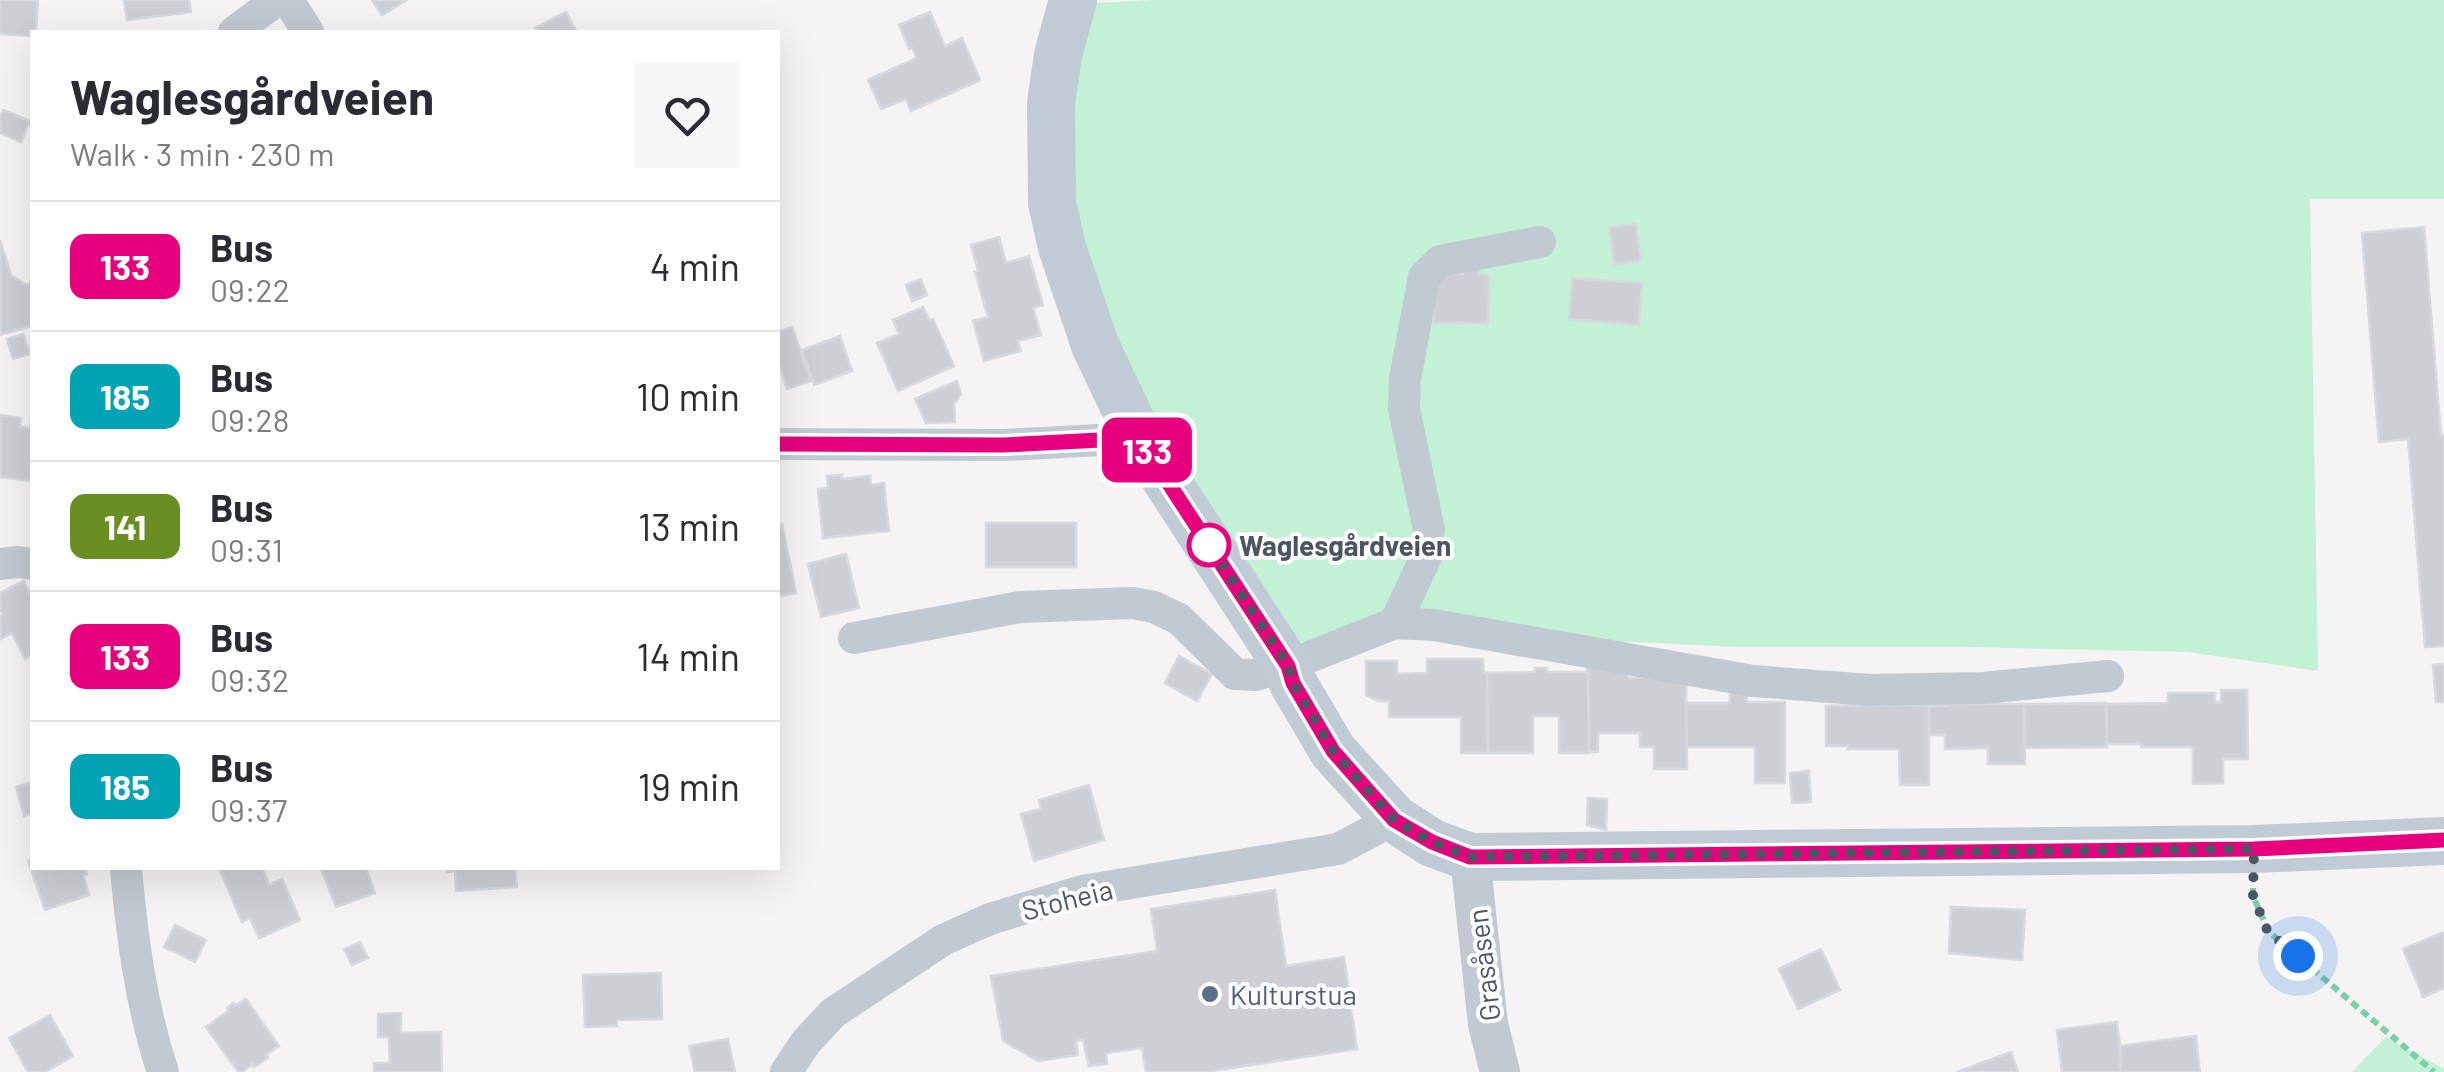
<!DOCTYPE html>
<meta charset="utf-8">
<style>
:root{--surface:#fff;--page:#f7f7f7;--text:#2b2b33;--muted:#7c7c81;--line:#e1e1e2}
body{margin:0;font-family:Barlow,sans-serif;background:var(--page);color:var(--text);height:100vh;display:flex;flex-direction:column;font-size:38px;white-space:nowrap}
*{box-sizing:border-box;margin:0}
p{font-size:32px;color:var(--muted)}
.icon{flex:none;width:55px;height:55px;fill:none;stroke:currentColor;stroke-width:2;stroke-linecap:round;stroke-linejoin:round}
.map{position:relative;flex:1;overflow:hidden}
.panel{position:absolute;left:30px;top:30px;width:750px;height:840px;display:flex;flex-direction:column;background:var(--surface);border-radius:0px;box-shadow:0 10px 40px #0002}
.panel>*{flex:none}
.badge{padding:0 20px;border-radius:15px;font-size:35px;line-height:65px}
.you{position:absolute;width:50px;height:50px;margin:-25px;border:8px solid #fff;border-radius:50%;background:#1a73e8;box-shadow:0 0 0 15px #1a73e833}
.map>.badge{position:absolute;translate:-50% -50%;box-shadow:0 0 0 5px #fff}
.round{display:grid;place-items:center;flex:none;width:105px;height:105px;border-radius:0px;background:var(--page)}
.summary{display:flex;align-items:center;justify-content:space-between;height:170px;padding:0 40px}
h1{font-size:48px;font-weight:700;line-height:75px}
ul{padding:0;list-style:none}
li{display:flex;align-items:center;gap:30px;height:130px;padding:0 40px;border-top:2px solid var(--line)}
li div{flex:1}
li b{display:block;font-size:38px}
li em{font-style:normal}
li .badge{min-width:110px;font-weight:700;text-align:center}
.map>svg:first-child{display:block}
</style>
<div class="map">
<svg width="2444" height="1072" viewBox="0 0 2444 1072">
<rect width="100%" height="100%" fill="#f5f3f3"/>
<g fill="#c3f1d5">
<polygon points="1154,0 2444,0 2444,199 2310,199 2318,671 2188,652 1964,647 1738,647 1513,636 1288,643 1172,488 1073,280 1055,55 1095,3"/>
<polygon points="2386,1037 2444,1069 2444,1072 2352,1072"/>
</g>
<g fill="#cdcfd5" stroke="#d7d9de" stroke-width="2.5">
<polygon points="0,0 38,0 36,32 32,32 32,36 0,34"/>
<polygon points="124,0 189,0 191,12 127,20"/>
<polygon points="372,0 407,0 382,15"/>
<polygon points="566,12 577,32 538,32 535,28"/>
<polygon points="930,12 945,46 962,38 980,80 911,111 906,99 881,109 868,80 917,58 912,48 909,49 899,25"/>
<polygon points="3,110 30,121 21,142 0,133 0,117"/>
<polygon points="1636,224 1641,261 1614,264 1609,227"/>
<polygon points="2424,227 2441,436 2444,435 2444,646 2425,647 2408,439 2379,442 2362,233"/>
<polygon points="999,237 1006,263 1029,256 1043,305 1033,308 1041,335 1018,341 1021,351 984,361 973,321 988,317 975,272 978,271 971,245"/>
<polygon points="0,240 11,275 26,285 31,283 32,289 32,326 0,335"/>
<polygon points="1463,269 1479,269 1479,274 1489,275 1488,324 1433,323 1434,274 1463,274"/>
<polygon points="1572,278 1642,283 1639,325 1569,319"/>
<polygon points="921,279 927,295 912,301 906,285"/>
<polygon points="923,307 930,321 933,319 954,366 898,391 877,343 899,334 893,320"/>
<polygon points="792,327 811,381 787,389 778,361 778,332"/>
<polygon points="23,334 30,354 13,359 7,339"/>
<polygon points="840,336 852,371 814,385 802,350"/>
<polygon points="957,381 961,394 954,404 955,422 926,423 915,399"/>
<polygon points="0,415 21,418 20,427 32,428 32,481 0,477"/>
<polygon points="842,475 842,479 870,476 871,485 884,483 889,531 823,538 818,489 828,488 827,476"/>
<rect x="986" y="523" width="90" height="44"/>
<polygon points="782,524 796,593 778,597 778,525"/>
<polygon points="846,554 859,608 821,617 808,564"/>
<polygon points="24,581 32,597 32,655 25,659 12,633 1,639 0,636 0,616 3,615 0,609 0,593"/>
<polygon points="1179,656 1212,674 1197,701 1165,683"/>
<polygon points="1427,659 1483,659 1484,673 1487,673 1488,753 1461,753 1461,717 1389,717 1389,701 1378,701 1366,695 1366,661 1397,661 1397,674 1427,673"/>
<polygon points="2444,664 2444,702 2436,702 2433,665"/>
<polygon points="1618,666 1629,678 1686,677 1687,769 1654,769 1654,747 1640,747 1640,733 1598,733 1598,752 1589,752 1587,667"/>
<polygon points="1535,668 1547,668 1547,672 1588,672 1589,753 1559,753 1559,716 1533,716 1533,753 1488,753 1487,673 1535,672"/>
<polygon points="2221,690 2247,690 2248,759 2223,759 2223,783 2193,784 2193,747 2141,747 2141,744 2107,744 2106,704 2168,703 2168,693 2215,693 2215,702 2221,702"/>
<polygon points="1730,693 1747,693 1747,702 1785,702 1785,783 1755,783 1755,747 1687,747 1686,703 1730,703"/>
<polygon points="2106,703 2107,747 2024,748 2024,704"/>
<polygon points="1945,704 2024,704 2025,764 1988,764 1988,748 1945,749 1945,735 1929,735 1929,706 1945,706"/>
<polygon points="1876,705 1929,705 1929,785 1900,785 1899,749 1848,749 1848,746 1826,746 1826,706"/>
<polygon points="1809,771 1811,802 1792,803 1790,773"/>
<polygon points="32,782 32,813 24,816 16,787"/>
<polygon points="1089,785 1104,840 1034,861 1021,814 1041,809 1039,800"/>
<polygon points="1588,798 1607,799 1606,830 1587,825"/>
<polygon points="32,859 32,868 85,868 87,874 83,875 89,895 45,910 28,861"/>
<polygon points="219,868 262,868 269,885 282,879 300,920 259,938 250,918 242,922"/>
<polygon points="321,868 366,868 375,893 336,907"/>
<polygon points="447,868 515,868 517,887 456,891 455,871 447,872"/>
<polygon points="1275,890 1286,966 1344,957 1357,1049 1205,1072 1146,1072 1142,1048 1106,1053 1107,1064 1089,1066 1083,1040 1076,1041 1078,1055 1038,1061 1003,1041 991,976 1157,951 1151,909"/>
<polygon points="1951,907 2025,910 2022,960 1949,953"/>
<polygon points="175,925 206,940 195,962 164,947"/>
<polygon points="2444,932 2444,988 2423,997 2403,949"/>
<polygon points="360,942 368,958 352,965 344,949"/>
<polygon points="1821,949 1840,990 1798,1009 1779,969"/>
<polygon points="661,973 662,1019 617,1020 617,1026 585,1027 583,975"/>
<polygon points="246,999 279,1046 266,1055 268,1058 254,1067 253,1064 242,1072 238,1072 206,1027 228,1011 227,1008 234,1003 236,1005"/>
<polygon points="401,1013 401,1033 441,1032 442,1072 374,1072 374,1063 390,1063 389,1037 378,1037 378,1014"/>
<polygon points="50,1015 73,1056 45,1072 28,1072 9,1038"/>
<polygon points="2117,1022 2122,1064 2120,1064 2121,1072 2062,1072 2057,1030"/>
<polygon points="2196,1036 2200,1072 2121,1072 2120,1046"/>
<polygon points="728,1039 735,1072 695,1072 689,1046"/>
<polygon points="2011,1052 2018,1072 1957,1072"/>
</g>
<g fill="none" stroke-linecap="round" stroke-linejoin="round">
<polyline stroke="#7ad0a6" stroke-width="6" stroke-dasharray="8 5" stroke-linecap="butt" points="2253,888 2253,896 2269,932 2434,1072"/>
<g stroke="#c1cad2" stroke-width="32">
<polyline points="288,0 308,32"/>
<polyline points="234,32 277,0"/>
<polyline points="778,444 1004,445 1139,438"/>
<polyline points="0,564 18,562 32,564"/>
<polyline points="1395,623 1426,557 1429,530 1404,409 1405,379 1424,277 1440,261 1540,242"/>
<polyline points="854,638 1020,607 1133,603 1154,607 1179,619 1235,674 1256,675 1287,666 1395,623 1434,625 1753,681 1870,690 1983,688 2108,676"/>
<path d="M126,868C132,937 141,1006 163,1072"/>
<polyline points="786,1072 806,1042 833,1013 943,940 990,919 1082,891 1338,849 1395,819"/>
</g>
<polyline stroke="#c1cad2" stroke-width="40" points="1470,857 1488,1024 1500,1072"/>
<polyline stroke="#c1cbd6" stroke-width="48" points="1073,0 1058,55 1051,103 1052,203 1062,247 1095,345 1139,438 1287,666 1293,683 1333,751 1395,819 1432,843 1470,857 2254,849 2444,841"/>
</g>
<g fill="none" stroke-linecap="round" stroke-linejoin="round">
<g stroke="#fff" stroke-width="22">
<polyline id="line" points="778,444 1004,445 1139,438 1288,666 1293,683 1333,751 1394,820 1432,842 1470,857 2254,849 2444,840"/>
</g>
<use href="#line" stroke="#e6007e" stroke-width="15"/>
<polyline stroke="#4a5661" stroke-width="10" stroke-dasharray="0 18" points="1209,545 1206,540 1288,666 1293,683 1333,751 1394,820 1432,842 1470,857 2254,849 2253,896 2268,932 2298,956"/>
</g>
<circle fill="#fff" stroke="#e6007e" stroke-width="5" cx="1209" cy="545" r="20"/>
<circle fill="#5c6f8a" stroke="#fff" stroke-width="4" cx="1210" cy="994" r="10"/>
<g text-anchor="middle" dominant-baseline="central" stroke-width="8" stroke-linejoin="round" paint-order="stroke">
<g font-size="28" font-weight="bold" fill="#4a5661" stroke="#fff" text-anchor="start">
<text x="1239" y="545">Waglesgårdveien</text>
</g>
<g font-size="28" fill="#4a5661" stroke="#fff">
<text transform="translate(1067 899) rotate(-14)">Stoheia</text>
<text transform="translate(1483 965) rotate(-97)">Grasåsen</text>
</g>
<g font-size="28" fill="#4e5e75" stroke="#fff" text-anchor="start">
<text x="1230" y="994">Kulturstua</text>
</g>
</g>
</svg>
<div class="you" style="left:2298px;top:956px"></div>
<b class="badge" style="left:1147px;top:450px;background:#e6007e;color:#fff">133</b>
<section class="panel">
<div class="summary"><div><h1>Waglesgårdveien</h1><p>Walk · 3 min · 230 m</p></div><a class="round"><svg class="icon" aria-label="heart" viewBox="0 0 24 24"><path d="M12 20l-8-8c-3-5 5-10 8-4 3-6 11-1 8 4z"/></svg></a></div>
<ul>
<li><span class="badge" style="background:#e6007e;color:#fff">133</span><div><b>Bus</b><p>09:22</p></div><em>4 min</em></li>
<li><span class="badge" style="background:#00a3b4;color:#fff">185</span><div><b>Bus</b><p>09:28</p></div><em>10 min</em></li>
<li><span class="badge" style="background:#6b8e23;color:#fff">141</span><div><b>Bus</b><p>09:31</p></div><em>13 min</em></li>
<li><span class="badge" style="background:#e6007e;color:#fff">133</span><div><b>Bus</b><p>09:32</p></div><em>14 min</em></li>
<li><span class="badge" style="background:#00a3b4;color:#fff">185</span><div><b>Bus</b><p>09:37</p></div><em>19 min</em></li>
</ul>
</section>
</div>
